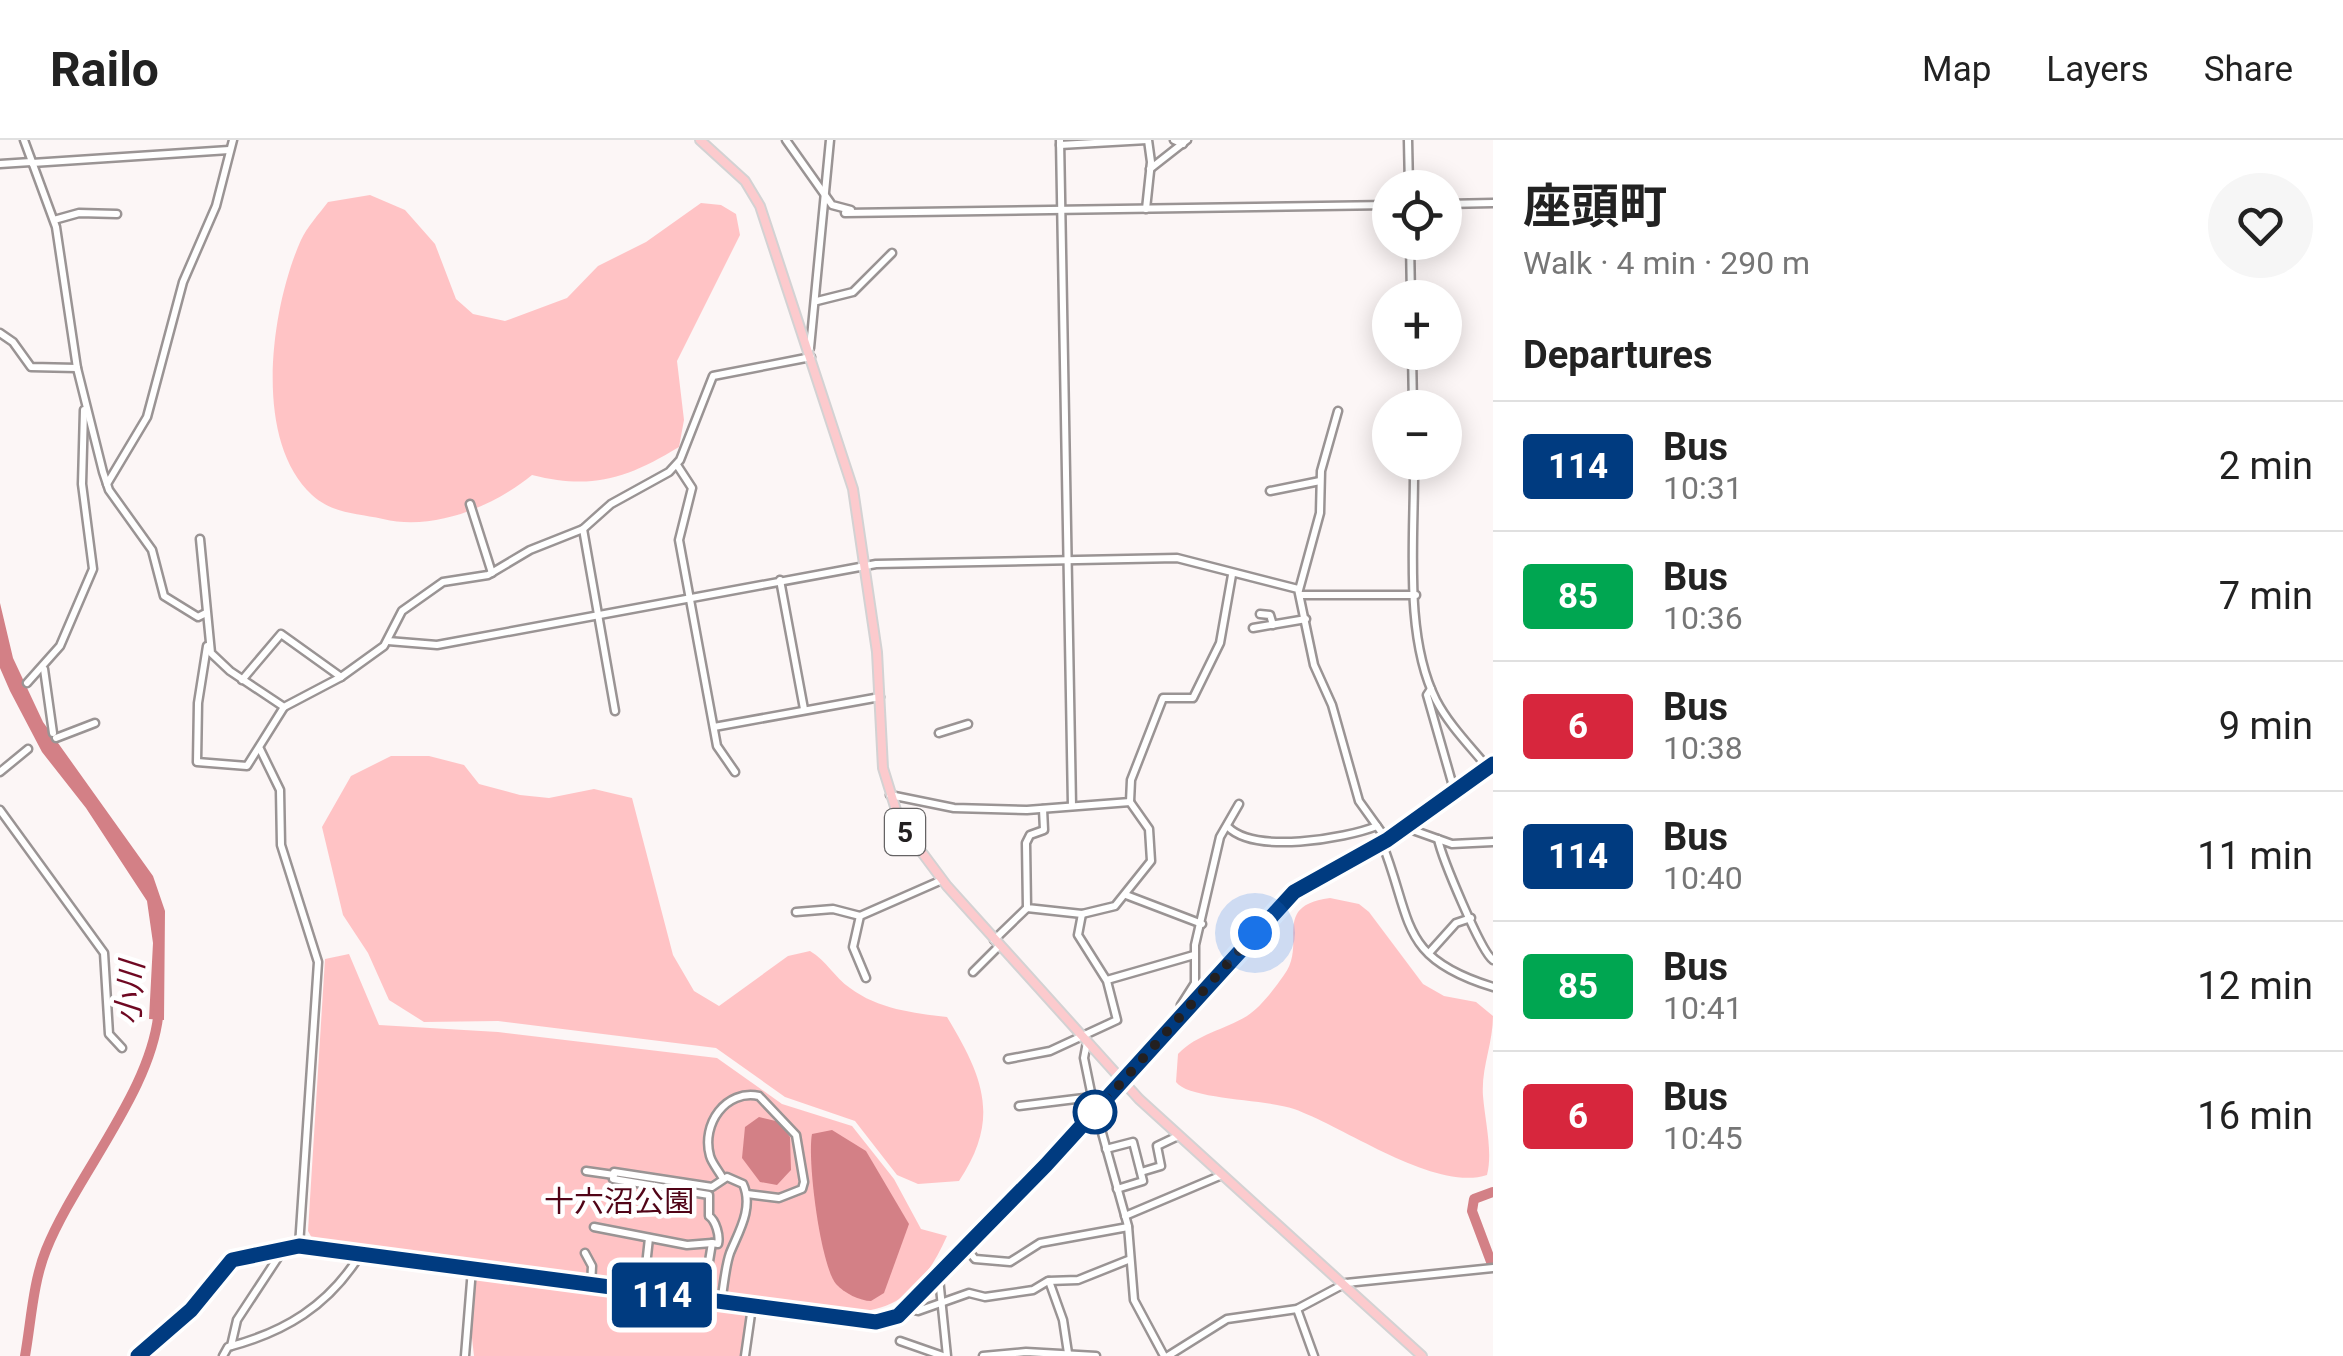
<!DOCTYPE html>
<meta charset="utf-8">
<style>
:root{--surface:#fff;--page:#f6f6f6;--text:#222;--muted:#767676;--line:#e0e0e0}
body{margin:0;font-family:Roboto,"Noto Sans JP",sans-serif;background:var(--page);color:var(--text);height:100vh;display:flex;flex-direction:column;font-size:38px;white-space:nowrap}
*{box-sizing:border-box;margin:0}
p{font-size:32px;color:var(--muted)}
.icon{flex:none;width:55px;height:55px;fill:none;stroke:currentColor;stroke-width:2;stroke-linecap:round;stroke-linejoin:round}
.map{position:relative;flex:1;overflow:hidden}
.details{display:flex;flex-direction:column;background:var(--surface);width:850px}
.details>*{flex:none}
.badge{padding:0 20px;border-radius:8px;font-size:35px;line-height:65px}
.controls{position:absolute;left:1372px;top:30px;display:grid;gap:20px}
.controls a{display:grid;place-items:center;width:90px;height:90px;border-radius:50%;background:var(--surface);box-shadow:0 5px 25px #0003;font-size:50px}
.you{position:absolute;width:50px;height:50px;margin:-25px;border:8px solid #fff;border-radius:50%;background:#1a73e8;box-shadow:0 0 0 15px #1a73e833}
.map>.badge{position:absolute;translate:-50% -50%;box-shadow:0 0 0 5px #fff}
h2{padding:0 30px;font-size:38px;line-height:90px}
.round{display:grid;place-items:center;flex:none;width:105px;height:105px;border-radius:52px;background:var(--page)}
.headline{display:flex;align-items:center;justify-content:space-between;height:170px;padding:0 30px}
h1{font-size:48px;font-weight:700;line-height:75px}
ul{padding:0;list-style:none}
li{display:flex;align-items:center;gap:30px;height:130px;padding:0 30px;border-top:2px solid var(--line)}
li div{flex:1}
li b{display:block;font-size:38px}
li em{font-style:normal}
li .badge{min-width:110px;font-weight:700;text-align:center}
header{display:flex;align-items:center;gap:60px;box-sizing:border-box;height:140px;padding:0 50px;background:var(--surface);border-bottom:2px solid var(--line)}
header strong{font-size:48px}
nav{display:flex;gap:55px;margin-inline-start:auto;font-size:35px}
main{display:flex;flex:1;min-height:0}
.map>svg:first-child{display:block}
</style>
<header>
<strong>Railo</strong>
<nav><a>Map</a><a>Layers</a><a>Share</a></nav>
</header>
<main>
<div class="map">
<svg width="1493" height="1216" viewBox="0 0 1493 1216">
<rect width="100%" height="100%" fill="#fcf6f6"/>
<g fill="#ffc3c5">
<path d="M370,55L405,70L435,104L456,159L473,174L505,181L567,158L598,126L646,102L701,63L721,65L736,74L740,95L677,221L684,280L679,307C626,339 592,350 532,335C493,367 434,391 383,379C356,373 333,374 312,355C252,300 271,167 301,100C307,87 319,74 328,62Z"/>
<path d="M391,616H429L464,625L479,644L520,655L549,658L594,649L632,658L673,815L694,851L719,866L788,816L810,811C827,821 834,837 850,848C878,869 913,873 947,877C983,937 1001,978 959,1041L918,1044L897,1035L855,981L785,957L716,908L498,881L424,882L389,860L368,813L343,775L322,687L351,636Z"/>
<path d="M1330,758L1359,764L1369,772L1423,844L1444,856L1476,862L1493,876C1493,904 1481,928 1483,956C1485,981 1493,1012 1487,1035C1435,1052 1345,987 1294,969C1267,959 1189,960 1176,942L1178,914C1197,894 1224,890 1247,876C1260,868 1275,848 1284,835C1308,803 1270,766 1330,758Z"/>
<path d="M349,814L379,885L498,892L717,918L782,964L852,986L894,1039L921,1089L947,1096C902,1198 843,1172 750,1161L742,1216H474L471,1189L476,1123L320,1102L313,1100L308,1091L325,819Z"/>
</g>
<g fill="#d38086">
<polygon points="0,463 13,518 43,582 153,736 165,771 164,880 149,879 153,803 147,761 86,668 42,612 10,551 0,528"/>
<polygon points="759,977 780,982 790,997 791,1030 777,1045 760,1042 742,1018 745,987"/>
<path d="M832,990L866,1011L909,1084L884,1153L871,1161C860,1161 844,1153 836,1144C820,1124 807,1019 812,994Z"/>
</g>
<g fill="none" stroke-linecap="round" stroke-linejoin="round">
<g stroke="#d38086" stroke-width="10">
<polyline points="1493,1052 1474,1059 1472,1071 1493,1127"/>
<path d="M25,1216C31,1182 33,1142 46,1110C76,1035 156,946 159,866"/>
</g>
<g stroke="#9a9494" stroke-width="11">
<g id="minor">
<polyline points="24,0 56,87 77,228 103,332 109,350 152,410 164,456 198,477 206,473"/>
<polyline points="786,0 832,65 851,70"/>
<polyline points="1060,0 1072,666"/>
<polyline points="1174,0 1183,4"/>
<polyline points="1408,0 1409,48"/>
<polyline points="1060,5 1147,0"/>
<polyline points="32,23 229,10"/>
<polyline points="0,24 31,22"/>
<polyline points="1150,29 1187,0"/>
<polyline points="1445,64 1493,63"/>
<polyline points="1146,69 1151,22 1148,0"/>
<polyline points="845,73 1390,65"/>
<polyline points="54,80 79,73 117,74"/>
<polyline points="1410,102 1411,158"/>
<polyline points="817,161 853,152 892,113"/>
<polyline points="0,193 13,202 31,227 77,228"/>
<polyline points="810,208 830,0"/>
<polyline points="1412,212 1413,268"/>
<path d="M1414,322C1415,395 1403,495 1436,560C1449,585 1470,606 1488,628"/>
<polyline points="677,325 692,348 679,400 717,606 735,632"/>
<polyline points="107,344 147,277 183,142 216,66 233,0"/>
<polyline points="1270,351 1320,341"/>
<polyline points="470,364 492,433"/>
<polyline points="583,389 615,571"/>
<polyline points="200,399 211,513 230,531 284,567 341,537 384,506 402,471 443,442 488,435 530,410 583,389 611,364 669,332 680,320 713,236 811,217"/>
<polyline points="780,440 804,569"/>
<polyline points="1299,450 1320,373 1321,331 1338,271"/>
<polyline points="1300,455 1416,455"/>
<polyline points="1260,474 1270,475 1273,485"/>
<polyline points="1253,488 1306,479"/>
<polyline points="388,501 437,505 876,424 1177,418 1298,449 1314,525 1332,565 1359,661 1387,700"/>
<polyline points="207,506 198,563 197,622 247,626 284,567"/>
<polyline points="44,529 53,593"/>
<polyline points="242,540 281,494 341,537"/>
<polyline points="27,543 60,506 93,429 82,344 84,270"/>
<polyline points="1431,549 1427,555 1455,653"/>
<polyline points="714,587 880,557"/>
<polyline points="939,593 968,584"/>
<polyline points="56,598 95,583"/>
<polyline points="260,609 280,650 281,705 318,822 299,1106"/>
<polyline points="0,632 28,609"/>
<polyline points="890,655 954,668 1027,670 1130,662 1131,640 1163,558 1193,558 1220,503 1232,435"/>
<polyline points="1043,669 1044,690 1030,695 1026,703 1027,768 1082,774 1115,766 1151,721 1149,689 1130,662"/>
<polyline points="0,670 104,813 109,894 122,908"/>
<path d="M1228,687C1255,714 1344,699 1377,686"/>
<polyline points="1407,688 1452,704 1493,702"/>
<path d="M1438,699C1442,718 1481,812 1493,820"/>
<path d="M1382,703C1413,781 1398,818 1493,847"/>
<polyline points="1126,755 1202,784"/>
<polyline points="796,772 833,769 860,776"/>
<polyline points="994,800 1027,768"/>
<polyline points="1429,813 1456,783 1471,778"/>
<polyline points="973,832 999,806"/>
<polyline points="866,838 853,807 860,776 942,740"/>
<polyline points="1107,840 1194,815"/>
<polyline points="1187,871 1181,865 1195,843 1195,805 1220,697 1239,664"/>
<polyline points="1087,902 1084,918 1092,957 1128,1086 1134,1160 1164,1216"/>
<polyline points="1008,919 1050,911 1117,880 1107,841 1078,795 1082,774"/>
<polyline points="1019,966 1092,957"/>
<polyline points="1106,1009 1133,1002 1143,1041 1117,1049"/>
<polyline points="586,1031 614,1035"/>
<path d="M614,1032L712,1047L727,1037L743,1044C754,1068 738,1093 730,1113C725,1127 724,1146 721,1162L703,1158L712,1103L718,1104C720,1096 716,1081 709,1076V1055L613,1039Z"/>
<polyline points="1141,1032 1161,1026 1157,1006 1178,996"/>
<path d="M722,1037C718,1030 712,1023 710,1016C701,984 726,949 759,956L796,995L804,1042L802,1049L779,1058L747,1054"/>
<polyline points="1125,1076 1222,1035"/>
<polyline points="594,1087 687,1105 712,1103"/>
<polyline points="967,1109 975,1119 1010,1122 1040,1103 1128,1087"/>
<polyline points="585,1113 592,1126 591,1146"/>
<polyline points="939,1138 947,1216"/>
<polyline points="1049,1141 1063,1180 1068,1213"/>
<polyline points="643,1153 649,1098"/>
<polyline points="909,1169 918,1171 969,1153 985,1157 1033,1150 1048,1141 1078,1140 1128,1120"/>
<polyline points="1297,1169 1314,1216"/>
<polyline points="900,1201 943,1216"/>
<polyline points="231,1206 237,1180 283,1110"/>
<polyline points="138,1216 191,1171 232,1120 299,1106 876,1182 898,1176 1046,1025 1294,752 1387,700 1493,624"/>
<path d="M223,1216L228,1207C285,1192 328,1166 360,1115"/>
<polyline points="465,1216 472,1129"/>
<polyline points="745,1216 752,1167"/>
<polyline points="983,1216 1026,1212 1096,1216"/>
<polyline points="1168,1216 1227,1179 1297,1169 1346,1143 1493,1128"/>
</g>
</g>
<g stroke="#d3d2d3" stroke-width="12">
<polyline id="major" points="700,0 745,41 760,66 853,349 877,512 883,628 900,683 947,746 1139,959 1422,1216"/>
</g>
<use href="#minor" stroke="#fff" stroke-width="6"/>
<use href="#major" stroke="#fccacd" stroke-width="8"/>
</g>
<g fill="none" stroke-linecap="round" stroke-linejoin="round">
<g stroke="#fff" stroke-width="22">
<polyline id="line" points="138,1216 191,1170 232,1120 299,1106 876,1182 898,1176 1046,1025 1294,752 1387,700 1493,624"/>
</g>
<use href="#line" stroke="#003b80" stroke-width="15"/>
<polyline stroke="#232021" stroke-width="10" stroke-dasharray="0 18" points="1095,972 1255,793"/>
</g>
<circle fill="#fff" stroke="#003b80" stroke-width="5" cx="1095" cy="972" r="20"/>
<g text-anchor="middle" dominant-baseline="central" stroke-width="9" stroke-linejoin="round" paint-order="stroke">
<rect fill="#fff" stroke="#656364" stroke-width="2.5" x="885" y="669" width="40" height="46" rx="8"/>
<g font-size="28" font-weight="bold" fill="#232021">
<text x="905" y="692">5</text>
</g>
<g font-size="30" fill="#510417" stroke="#fff">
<text x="619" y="1061">十六沼公園</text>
</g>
<g font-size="32" font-style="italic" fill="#6f0822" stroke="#fff">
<text transform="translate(130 853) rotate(-86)">小川</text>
</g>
</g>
</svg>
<div class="controls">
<a><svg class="icon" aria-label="locate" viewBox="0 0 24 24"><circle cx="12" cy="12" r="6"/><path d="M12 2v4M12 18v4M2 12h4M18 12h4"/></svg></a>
<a>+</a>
<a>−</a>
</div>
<div class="you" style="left:1255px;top:793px"></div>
<b class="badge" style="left:662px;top:1155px;background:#003b80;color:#fff">114</b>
</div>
<section class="details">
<div class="headline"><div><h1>座頭町</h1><p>Walk · 4 min · 290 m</p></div><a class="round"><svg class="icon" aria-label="heart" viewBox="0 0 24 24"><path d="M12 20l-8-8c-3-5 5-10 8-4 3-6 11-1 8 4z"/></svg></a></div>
<h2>Departures</h2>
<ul>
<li><span class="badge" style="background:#003b80;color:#fff">114</span><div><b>Bus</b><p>10:31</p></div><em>2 min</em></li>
<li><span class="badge" style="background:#00a651;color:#fff">85</span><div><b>Bus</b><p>10:36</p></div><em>7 min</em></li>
<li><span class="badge" style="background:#d7263d;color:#fff">6</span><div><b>Bus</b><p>10:38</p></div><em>9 min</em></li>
<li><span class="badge" style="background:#003b80;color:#fff">114</span><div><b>Bus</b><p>10:40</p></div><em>11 min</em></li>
<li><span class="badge" style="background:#00a651;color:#fff">85</span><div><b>Bus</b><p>10:41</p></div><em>12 min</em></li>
<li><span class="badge" style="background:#d7263d;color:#fff">6</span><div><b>Bus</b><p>10:45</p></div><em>16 min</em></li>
</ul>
</section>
</main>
